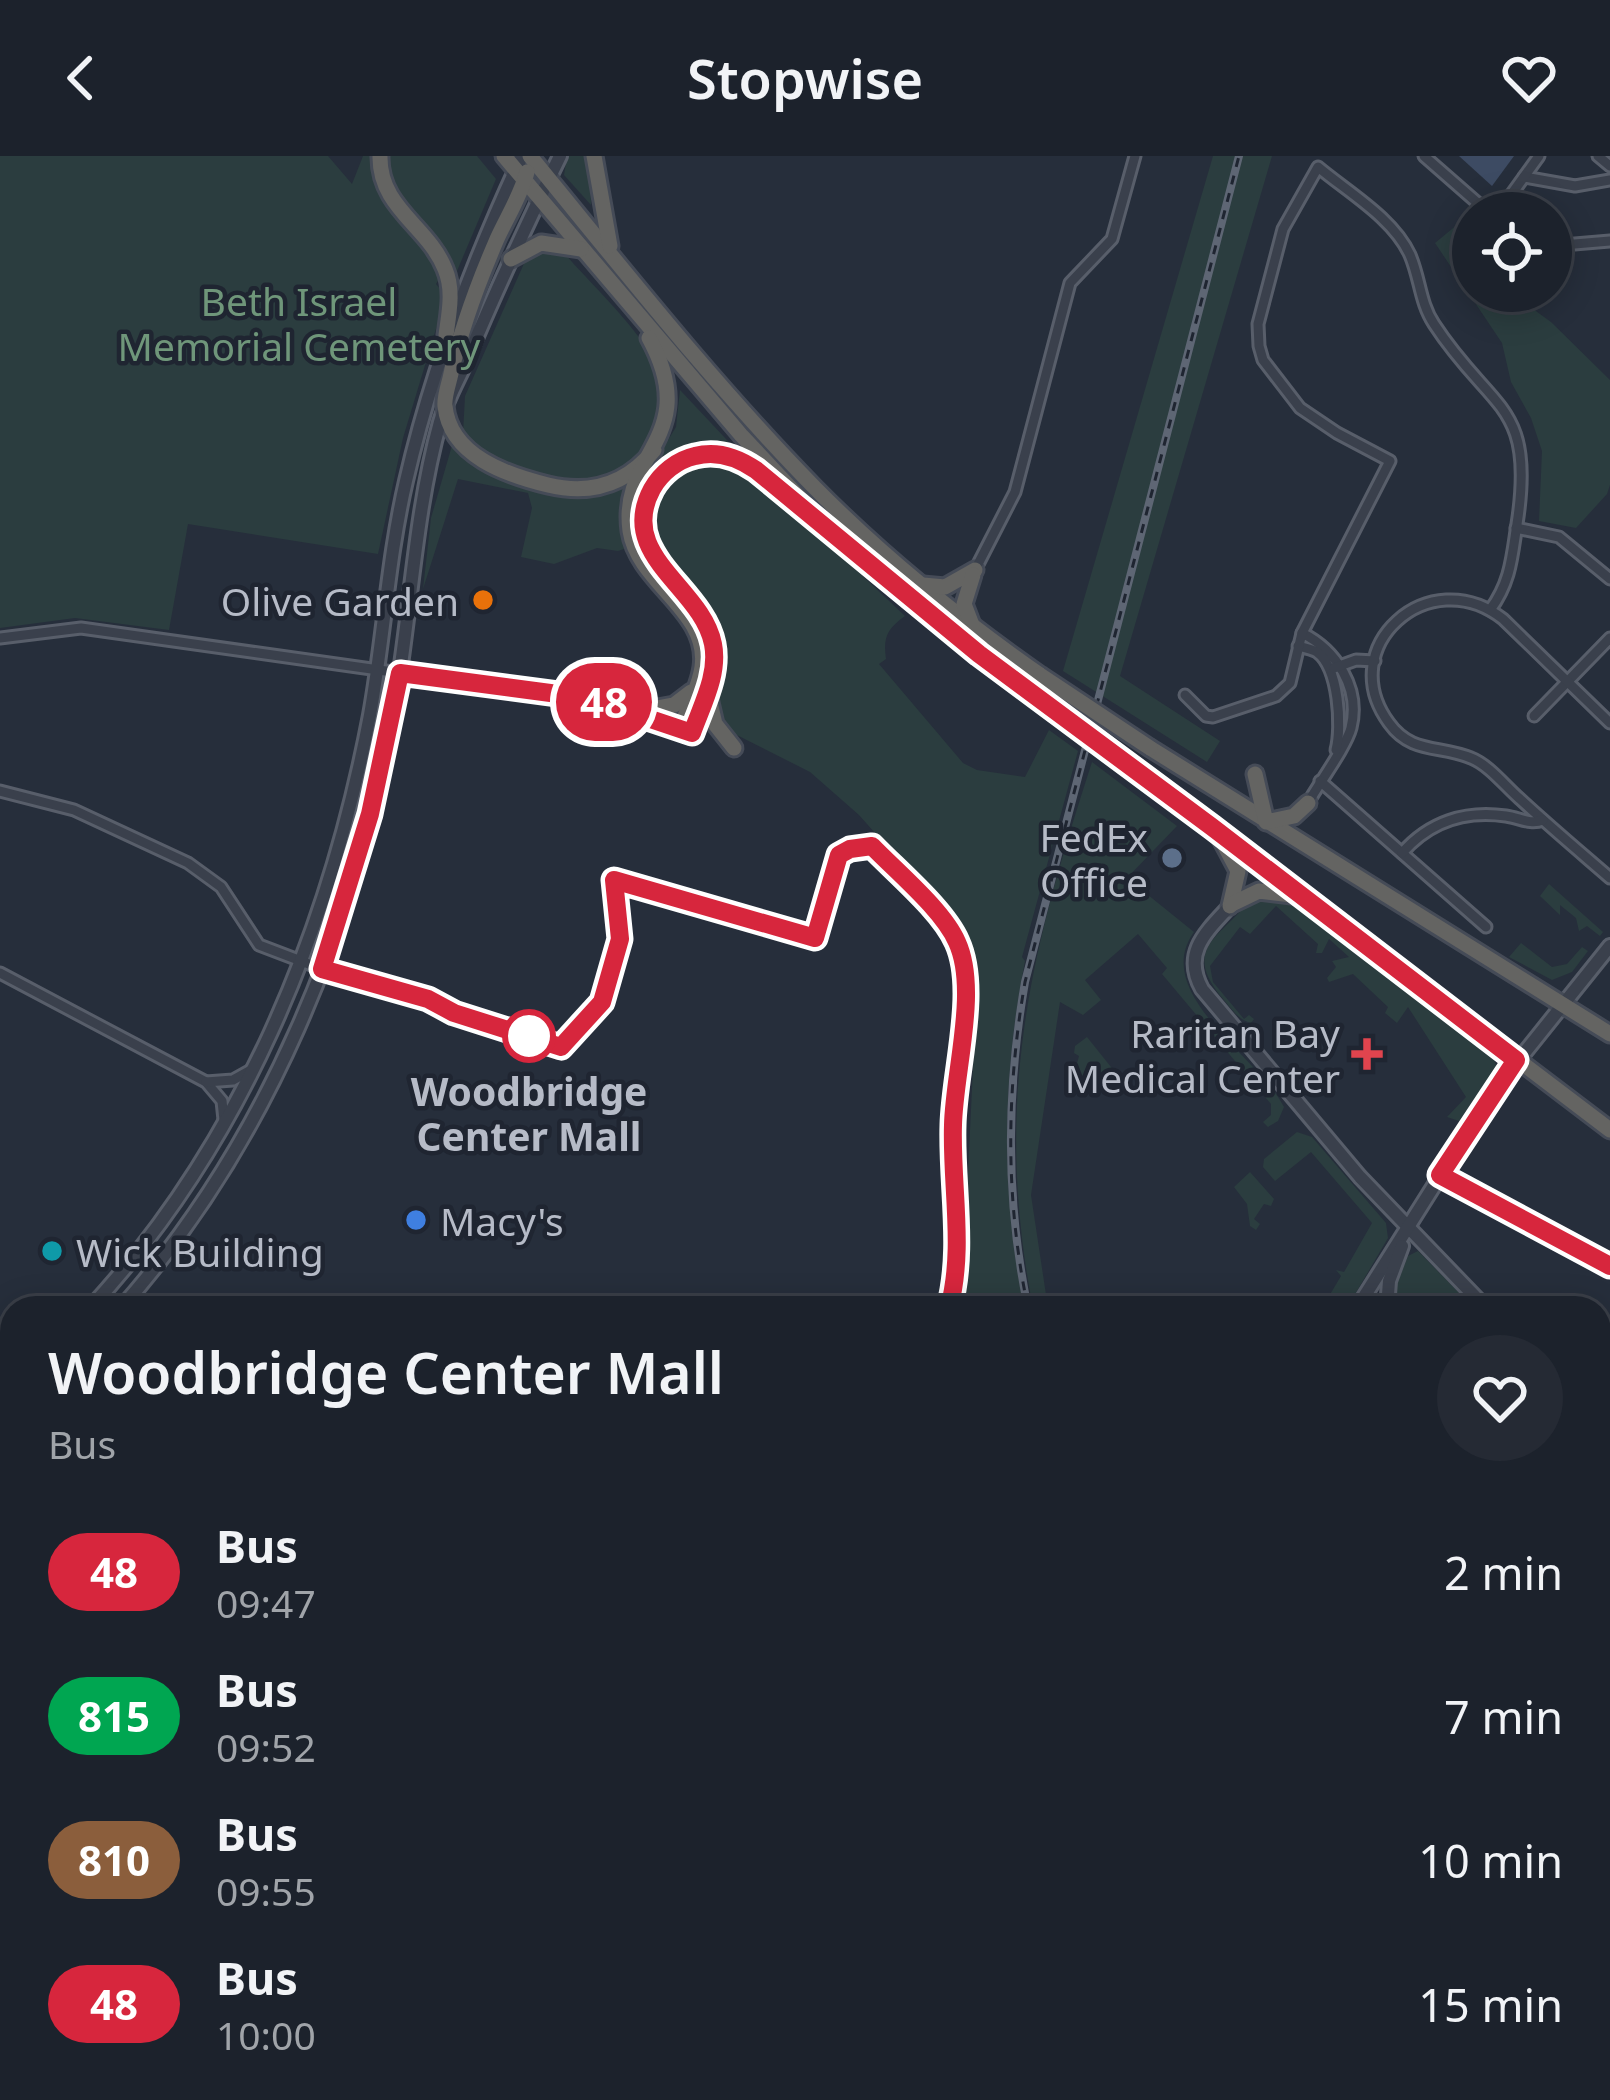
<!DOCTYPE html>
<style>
:root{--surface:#1c222c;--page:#252a34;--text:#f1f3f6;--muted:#a0a4a9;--line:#3a3f48}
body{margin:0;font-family:"Noto Sans",sans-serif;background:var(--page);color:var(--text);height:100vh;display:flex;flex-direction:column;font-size:45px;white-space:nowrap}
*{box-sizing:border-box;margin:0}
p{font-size:39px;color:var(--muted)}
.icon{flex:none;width:66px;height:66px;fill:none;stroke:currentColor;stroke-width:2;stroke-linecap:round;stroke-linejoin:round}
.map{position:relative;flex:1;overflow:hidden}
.details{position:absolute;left:0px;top:1140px;width:1611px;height:804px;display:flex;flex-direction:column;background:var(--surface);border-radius:36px 36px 0 0;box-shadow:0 6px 30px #0003,0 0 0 3px var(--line)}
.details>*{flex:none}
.badge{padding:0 24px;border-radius:39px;font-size:42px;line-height:78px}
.tools{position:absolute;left:1452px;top:36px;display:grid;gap:24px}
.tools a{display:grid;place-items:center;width:120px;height:120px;border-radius:50%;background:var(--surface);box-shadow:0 6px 30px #0003,0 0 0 3px var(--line);font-size:60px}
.map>.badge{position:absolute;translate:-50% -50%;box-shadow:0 0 0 6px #fff}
.round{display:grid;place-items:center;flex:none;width:126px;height:126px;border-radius:63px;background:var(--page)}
.summary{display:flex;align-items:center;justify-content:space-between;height:204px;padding:0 48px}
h1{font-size:57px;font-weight:600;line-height:90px}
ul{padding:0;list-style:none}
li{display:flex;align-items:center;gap:36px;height:144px;padding:0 48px}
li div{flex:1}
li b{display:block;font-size:45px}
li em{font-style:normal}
li .badge{min-width:132px;font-weight:700;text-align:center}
header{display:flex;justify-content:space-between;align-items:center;height:156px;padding:0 48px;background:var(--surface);font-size:54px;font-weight:600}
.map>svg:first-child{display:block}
</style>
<header><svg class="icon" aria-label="back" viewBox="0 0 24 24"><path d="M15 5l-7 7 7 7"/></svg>Stopwise<svg class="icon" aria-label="heart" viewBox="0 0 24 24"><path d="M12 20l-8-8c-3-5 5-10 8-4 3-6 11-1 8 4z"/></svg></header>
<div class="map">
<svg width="1610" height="1944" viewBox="0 0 1610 1944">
<rect width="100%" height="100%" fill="#262e3b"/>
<g fill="#2b3d3f">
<polygon points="0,0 328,0 352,28 363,0 377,0 408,71 442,118 436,128 443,136 442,153 403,282 378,398 188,368 169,474 75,462 0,472"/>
<polygon points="386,0 477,0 496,23 454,122 391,35"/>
<polygon points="567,0 590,0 591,49 564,19"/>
<polygon points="1213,0 1272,0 1120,520 1220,585 1207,606 1063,515"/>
<polygon points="1464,63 1473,69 1473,135 1508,135 1551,166 1610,224 1610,329 1607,338 1576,372 1539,365 1542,295 1531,262 1511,226 1502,187 1435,87"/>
<path d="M549,95L566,99C594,132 658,189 664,231C667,249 661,268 653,284C624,343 538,334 490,303C480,297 471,286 463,278L465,240L526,103Z"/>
<path d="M680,234L741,299C723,289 715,291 695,294C649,302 650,357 641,395L635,349L645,322L676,271Z"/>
<path d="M453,286C483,318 555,351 600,340C609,337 618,332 627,329L619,357L630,391L618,395L597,392L554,408L521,401L532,352L528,337L458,323L423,433L431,362Z"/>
<path d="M693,305L730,306L760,323L905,460C887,473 883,481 886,503L879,508L963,607L977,614L1025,621L1049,574L1078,595L1022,801L1025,805C1002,921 1001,1036 1024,1152H967L962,1142L977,828L963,776L859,659L810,616L725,573C721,562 713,549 714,538C714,516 725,494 717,473C714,465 705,456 700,449C658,391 613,363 693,305Z"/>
<path d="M1092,606L1177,670L1127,722L1194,776C1150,837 1258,900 1284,951L1278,965L1268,971L1263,966L1271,959V948L1162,818L1167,812L1138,778L1085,824L1101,844L1083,859L1060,846L1031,1039L1048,1152H1033C993,945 1029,801 1092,606Z"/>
<polygon points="1549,728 1603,776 1600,780 1587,770 1579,775 1576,762 1560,749 1560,759 1540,740"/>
<path d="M1251,742L1281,743L1295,751L1494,904L1497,911L1459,965L1447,961L1466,941L1408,851L1397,867L1385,857L1388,851L1353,818L1329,826L1327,822L1336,811L1332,805L1349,801L1329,783L1322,797H1316L1318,788L1276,750L1250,778L1240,771L1210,810L1213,826L1244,863L1249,859L1254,863L1251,867C1238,864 1232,853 1223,843C1179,790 1223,782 1251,742Z"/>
<polygon points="1521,787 1552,811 1567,808 1582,791 1588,795 1572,816 1552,824 1509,801"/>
<polygon points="1087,881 1115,916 1112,920 1072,925 1079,900 1074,897 1075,890"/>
<polygon points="1297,976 1312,981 1386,1067 1388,1082 1347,1152 1322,1152 1341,1120 1336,1114 1344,1116 1372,1067 1311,996 1275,1025 1263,1011 1264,1003"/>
<polygon points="1250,1016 1274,1043 1271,1050 1264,1048 1254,1063 1260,1068 1256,1074 1250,1070 1247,1048 1234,1031"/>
<polygon points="1418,1095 1474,1152 1394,1152 1397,1127 1408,1100"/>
<polygon points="1610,1301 1610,1426 1599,1419 1599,1306"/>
<polygon points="1599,1751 1610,1755 1610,1944 1367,1944 1323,1932 1599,1932"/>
<polygon points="581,1932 692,1932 716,1944 578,1944"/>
</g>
<polygon fill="#3d4b63" points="1459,0 1514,0 1492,30"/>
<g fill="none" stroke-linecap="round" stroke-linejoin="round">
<g stroke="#585e6a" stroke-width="15">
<g id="minor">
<polyline points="1424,0 1489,57"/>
<polyline points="1598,0 1610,10"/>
<polyline points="1524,21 1575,30 1610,24"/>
<polyline points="1498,57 1539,0"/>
<polyline points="1551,90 1610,85"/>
<polyline points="1516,372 1559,381 1610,423"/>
<polyline points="975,414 1015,336 1070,127 1112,83 1135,0"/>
<path d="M1302,477C1336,494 1361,532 1351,572C1346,591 1319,627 1308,647"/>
<polyline points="0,482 81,472 400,517"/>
<path d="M1298,490C1302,491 1314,494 1317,496C1339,512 1342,571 1336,594"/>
<polyline points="1334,512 1356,504 1375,505"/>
<path d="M1185,539L1206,560L1213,561L1276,540L1290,527L1302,477L1390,305L1337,277L1300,252L1263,204L1259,190L1258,168L1283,73L1318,11C1349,37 1393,62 1410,99C1420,122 1420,147 1434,168C1491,256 1536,246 1517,368C1512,400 1511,426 1490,454"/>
<polyline points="1534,560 1610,482"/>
<path d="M1610,567L1503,463C1429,405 1333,491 1389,567C1411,598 1440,589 1471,602C1489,609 1505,630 1520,643C1549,670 1580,696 1610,722"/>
<polyline points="1320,625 1486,771"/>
<polyline points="0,635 74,654 188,707 221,731 259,789 322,813"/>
<path d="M1402,697C1429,666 1465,654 1506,660C1520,662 1530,669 1543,664"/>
<polyline points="0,817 206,926 222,945 224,964"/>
<polyline points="206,926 233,924 251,914"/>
<polyline points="1599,1433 1610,1440"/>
<polyline points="0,1464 12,1477"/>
<polyline points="1599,1586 1610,1594"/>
<polyline points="1599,1609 1610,1617"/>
<polyline points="0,1636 12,1562"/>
<polyline points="1599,1674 1610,1658"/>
<polyline points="0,1816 12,1816"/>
<polyline points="0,1919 12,1919"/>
<polyline points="693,1932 730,1944"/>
<polyline points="1100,1932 1143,1944"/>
<polyline points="157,1944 157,1932"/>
<polyline points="580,1944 583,1932"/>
</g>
</g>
<g stroke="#585e6a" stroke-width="18">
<g id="tertiary">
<path d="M1230,750C1206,776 1182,797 1202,833L1360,1021L1486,1152"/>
<polyline points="1440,1019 1610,1110"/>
<path d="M90,1152C241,989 329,775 370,559C384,481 388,402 406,325C432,212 473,105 522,0"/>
<path d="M121,1152C268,986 355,770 394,554C411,458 414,360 440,266C447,242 460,221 469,199C497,132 528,66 560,0"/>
<polyline points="1357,1152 1493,936 1610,790"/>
<polyline points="1387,1152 1389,1125 1402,1090"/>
<polyline points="0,1236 12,1226"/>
<polyline points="0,1265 12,1255"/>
<polyline points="909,1944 913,1932"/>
</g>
</g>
<g stroke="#454b57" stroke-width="21">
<g id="trunk">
<path d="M380,0C379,52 428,70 445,113C454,134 449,157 446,179"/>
<polyline points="504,0 741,279 799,341 898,434 1034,539"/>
<path d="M530,0C622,112 713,228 815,332C884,402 960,463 1040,519"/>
<polyline points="594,0 610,90"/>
<path d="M527,16C521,39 507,61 497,83C478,127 460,175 450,222C448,230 444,242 445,250C450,300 507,319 548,329C590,339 626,329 654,294"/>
<polyline points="511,103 541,87 581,93"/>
<path d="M649,182C703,281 619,296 630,375C638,428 710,455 702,511C699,532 687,553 680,573"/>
<polyline points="923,429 945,431 975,414"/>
<polyline points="972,469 964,448 973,419"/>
<polyline points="708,538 715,568 734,592"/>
<polyline points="636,556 674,549 691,536"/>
<path d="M692,577C702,549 719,518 713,488C705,444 654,423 645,379C636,330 683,285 731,300C750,306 762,320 777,331"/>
<polyline points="1150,592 1610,878"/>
<polyline points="1255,618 1266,666 1294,660 1308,647"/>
<polyline points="1144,620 1610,974"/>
<polyline points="1221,683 1238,715 1230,750"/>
<polyline points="1232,748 1259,735 1300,740"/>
<polyline points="1599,1218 1610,1217"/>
<polyline points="1599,1231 1610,1227"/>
<polyline points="1599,1289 1610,1284"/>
<polyline points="464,1944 482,1932"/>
<polyline points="498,1944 515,1932"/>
</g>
</g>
<use href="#minor" stroke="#3a404c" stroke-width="9"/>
<use href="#tertiary" stroke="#3a404c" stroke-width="12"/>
<use href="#trunk" stroke="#646462" stroke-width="15"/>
<g stroke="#5e6674" stroke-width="8">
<g id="rail">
<path d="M1028,1152C1005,1043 1006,936 1025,826L1239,0"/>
<polyline points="1599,1771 1610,1776"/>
</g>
</g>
<use href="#rail" stroke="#1f2531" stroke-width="3" stroke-dasharray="9" stroke-linecap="butt"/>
<g stroke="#454b57" stroke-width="21" stroke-linecap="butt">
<g id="trunk-bridge">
<polyline points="1040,519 1150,592"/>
<polyline points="1034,539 1144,620"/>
</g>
</g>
<use href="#trunk-bridge" stroke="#646462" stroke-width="15"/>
</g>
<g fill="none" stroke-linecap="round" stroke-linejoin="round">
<g stroke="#fff" stroke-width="27">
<path id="line" d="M949,1152C965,1092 951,1030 953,969C954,916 979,834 957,786C943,754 897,716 872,690L850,693L839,699L815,782L614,724L620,783L602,846L561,891L454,857L428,843L322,813L370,658L400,517L588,542L692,577C702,549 719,518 713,488C702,431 616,400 652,333C661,317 677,304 695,300C717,294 737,301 756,314L979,498L1212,671L1516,904L1440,1019L1610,1110"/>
</g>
<use href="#line" stroke="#d7263d" stroke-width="18"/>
</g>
<circle fill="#e8710a" stroke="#1f2531" stroke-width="4.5" cx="483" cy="444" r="12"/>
<circle fill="#5c6f8a" stroke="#1f2531" stroke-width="4.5" cx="1172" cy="702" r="12"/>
<circle fill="#fff" stroke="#d7263d" stroke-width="6" cx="529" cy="880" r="24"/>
<path fill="#e0444e" stroke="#1f2531" stroke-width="4.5" d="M1361 880h12v12h12v12h-12v12h-12v-12h-12v-12h12z"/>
<circle fill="#3f7fe0" stroke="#1f2531" stroke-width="4.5" cx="416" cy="1064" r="12"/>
<circle fill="#0f9aa8" stroke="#1f2531" stroke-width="4.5" cx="52" cy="1095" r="12"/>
<g text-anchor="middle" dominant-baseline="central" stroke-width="9" stroke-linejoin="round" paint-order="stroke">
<g font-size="39" fill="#6f967a" stroke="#1f2531">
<text x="299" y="144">Beth Israel<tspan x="299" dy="45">Memorial Cemetery</tspan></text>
</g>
<g font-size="39" fill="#b6bbc7" stroke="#1f2531" text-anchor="end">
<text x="459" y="444">Olive Garden</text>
<text x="1148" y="680">FedEx<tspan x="1148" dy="45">Office</tspan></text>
<text x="1340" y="876">Raritan Bay<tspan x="1340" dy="45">Medical Center</tspan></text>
<text x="440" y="1064" text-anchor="start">Macy's</text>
<text x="76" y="1095" text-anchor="start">Wick Building</text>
</g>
<g font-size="39" font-weight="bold" fill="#b6bbc7" stroke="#1f2531">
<text x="529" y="934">Woodbridge<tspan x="529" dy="45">Center Mall</tspan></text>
</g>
</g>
</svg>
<div class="tools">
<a><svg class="icon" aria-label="locate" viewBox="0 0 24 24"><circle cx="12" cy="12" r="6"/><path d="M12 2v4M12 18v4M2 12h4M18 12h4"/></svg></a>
</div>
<b class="badge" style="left:604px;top:546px;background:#d7263d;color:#fff">48</b>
<section class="details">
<div class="summary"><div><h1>Woodbridge Center Mall</h1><p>Bus</p></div><a class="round"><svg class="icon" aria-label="heart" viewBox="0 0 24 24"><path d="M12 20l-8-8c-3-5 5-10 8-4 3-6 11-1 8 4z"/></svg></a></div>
<ul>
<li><span class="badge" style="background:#d7263d;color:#fff">48</span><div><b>Bus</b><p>09:47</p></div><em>2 min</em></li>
<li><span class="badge" style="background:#00a651;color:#fff">815</span><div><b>Bus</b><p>09:52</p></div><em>7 min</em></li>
<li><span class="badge" style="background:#8b5e3c;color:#fff">810</span><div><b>Bus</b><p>09:55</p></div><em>10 min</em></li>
<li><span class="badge" style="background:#d7263d;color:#fff">48</span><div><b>Bus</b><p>10:00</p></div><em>15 min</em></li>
</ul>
</section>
</div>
